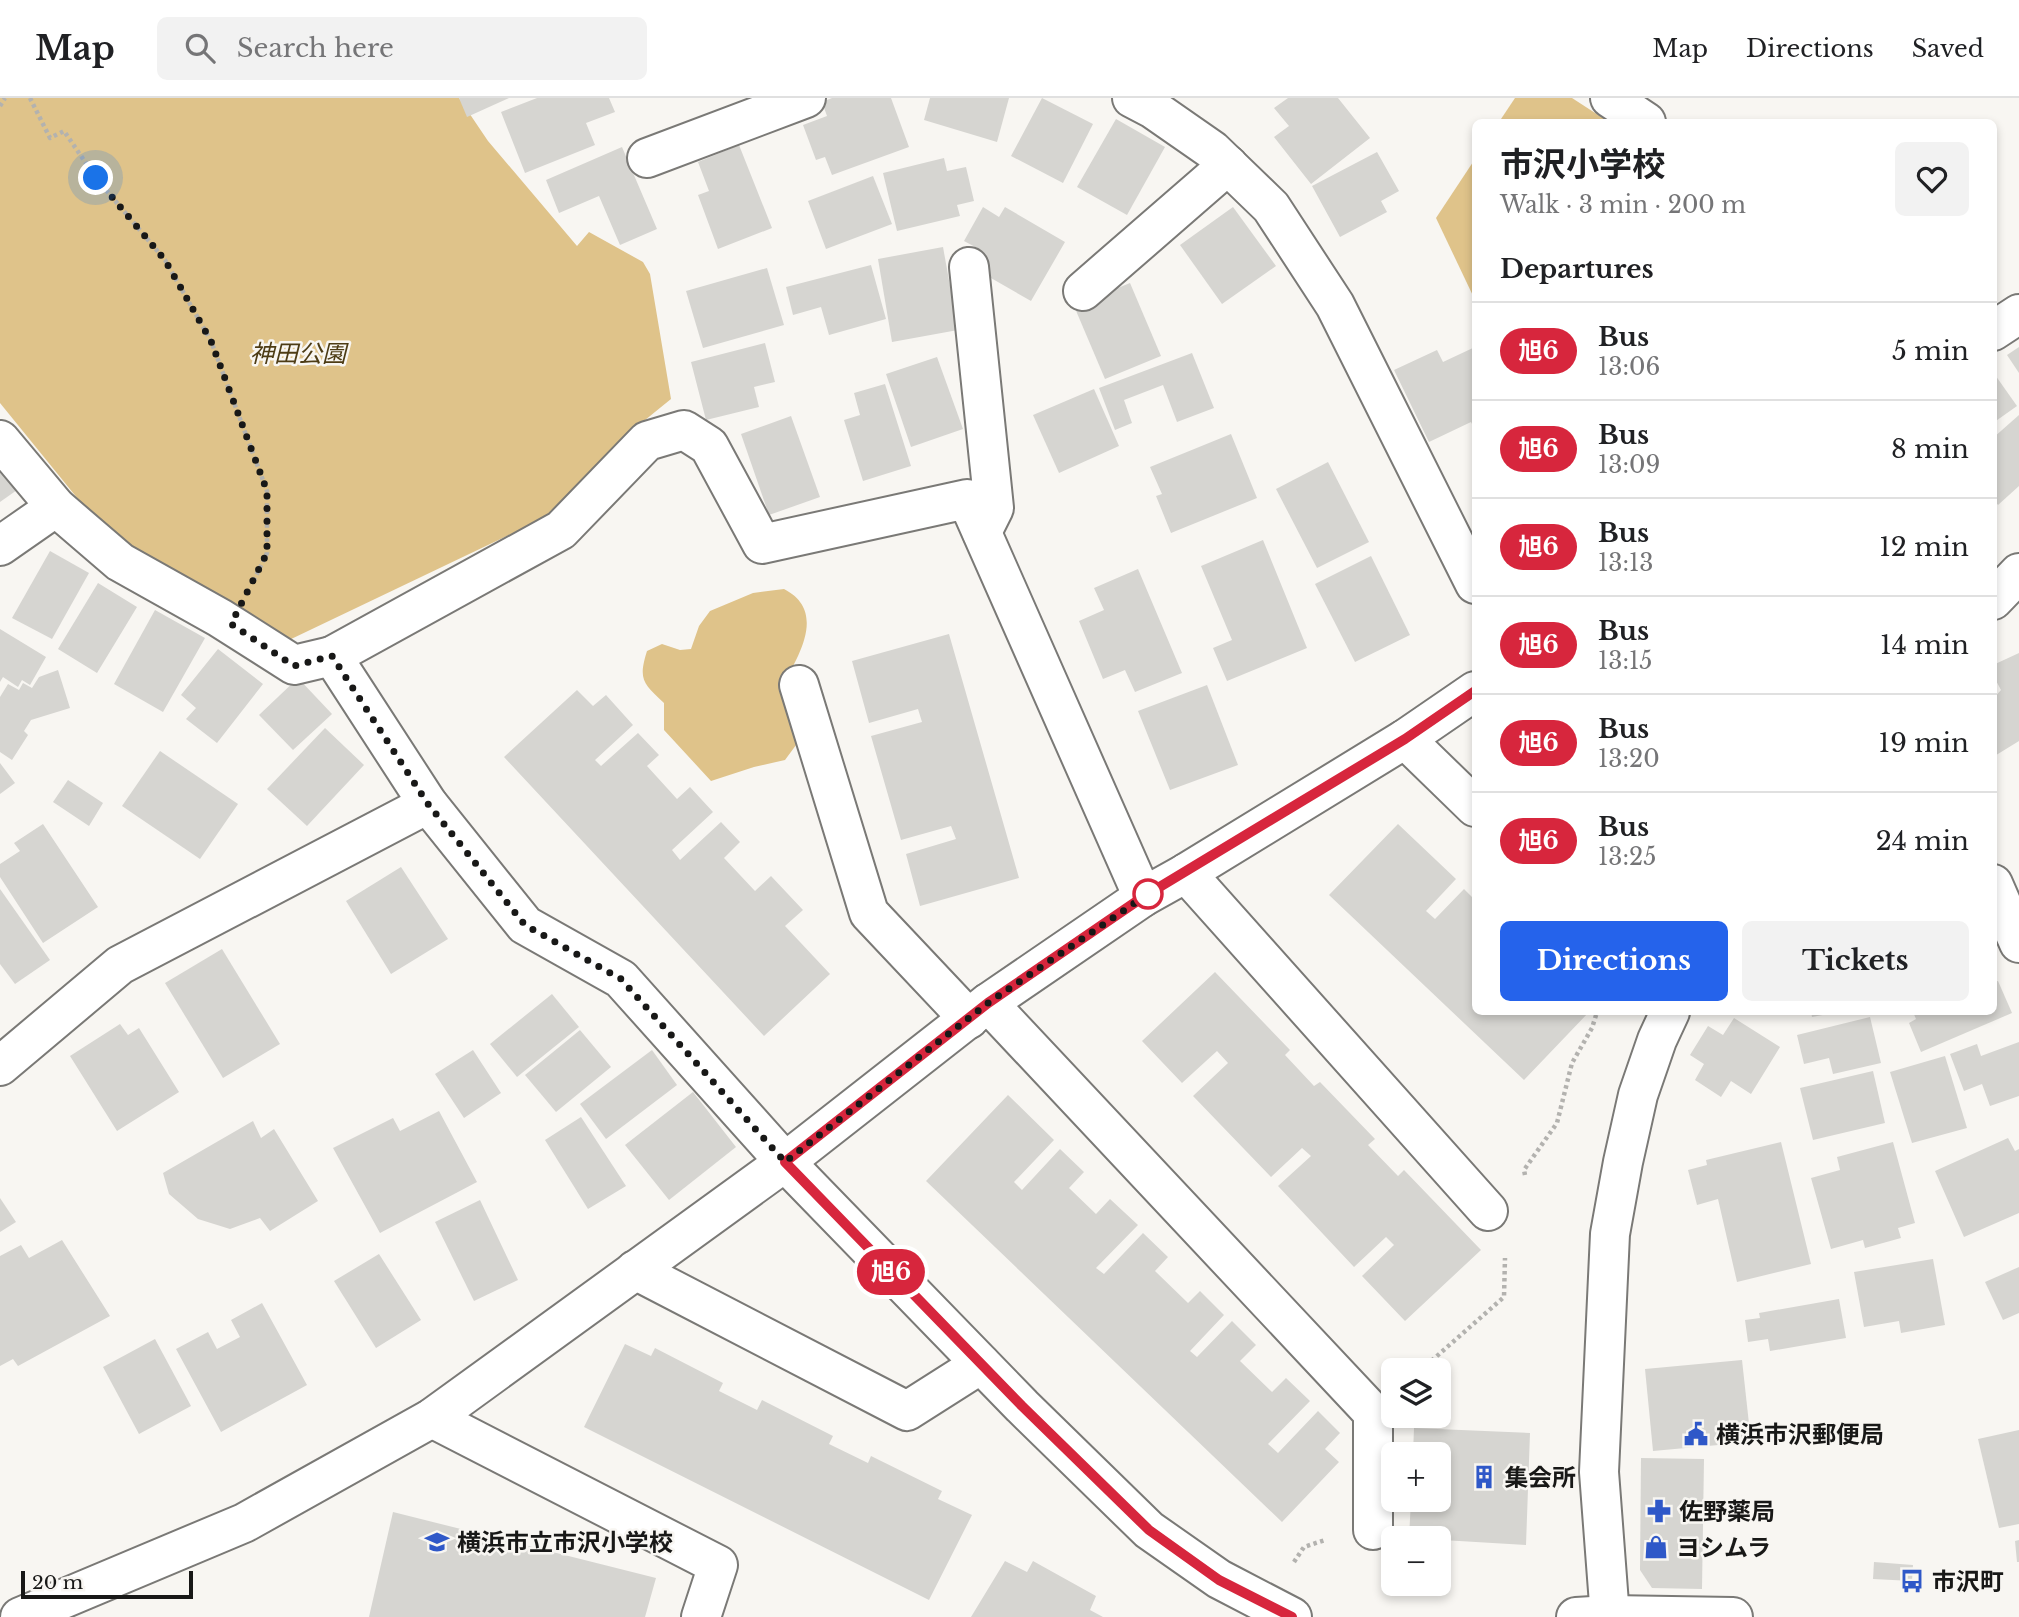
<!DOCTYPE html>
<meta charset="utf-8">
<style>
:root{--surface:#fff;--page:#f2f2f2;--text:#202124;--muted:#757577;--line:#e0e0e0;--accent:#2563eb}
body{margin:0;font-family:"Libre Baskerville","Noto Sans JP",serif;background:var(--page);color:var(--text);height:100vh;display:flex;flex-direction:column;font-size:26px;white-space:nowrap}
*{box-sizing:border-box;margin:0}
p{font-size:23px;color:var(--muted)}
.icon{flex:none;width:38px;height:38px;fill:none;stroke:currentColor;stroke-width:2;stroke-linecap:round;stroke-linejoin:round}
.map{position:relative;flex:1;overflow:hidden}
.details{position:absolute;left:1472px;top:21px;width:525px;height:896px;display:flex;flex-direction:column;background:var(--surface);border-radius:10px;box-shadow:0 4px 10px #0003}
.details>*{flex:none}
.badge{padding:0 14px;border-radius:23px;font-size:24px;line-height:46px}
.tools{position:absolute;left:1381px;top:1260px;display:grid;gap:14px}
.tools a{display:grid;place-items:center;width:70px;height:70px;border-radius:10px;background:var(--surface);box-shadow:0 4px 10px #0003;font-size:35px}
.scale{position:absolute;left:21px;bottom:18px;width:172px;box-sizing:border-box;padding-left:7px;border:4px solid #181817;border-top:0;font-size:19px;line-height:24px;white-space:nowrap;color:#181817;-webkit-text-stroke:5px #f8f6f2;paint-order:stroke}
.you{position:absolute;width:35px;height:35px;margin:-18px;border:5px solid #fff;border-radius:50%;background:#1a73e8;box-shadow:0 0 0 10px #1a73e833}
.map>.badge{position:absolute;translate:-50% -50%;box-shadow:0 0 0 4px #fff}
h2{padding:0 28px;font-size:26px;line-height:63px}
.round{display:grid;place-items:center;flex:none;width:74px;height:74px;border-radius:10px;background:var(--page)}
.summary{display:flex;align-items:center;justify-content:space-between;height:119px;padding:0 28px}
h1{font-size:33px;font-weight:700;line-height:52px}
.action{display:flex;gap:14px;margin-top:auto;padding:14px 28px}
.action a{flex:1;height:80px;border-radius:10px;background:var(--accent);color:#fff;font-size:28px;font-weight:700;line-height:80px;text-align:center}
.action a+a{background:var(--page);color:var(--text)}
ul{padding:0;list-style:none}
li{display:flex;align-items:center;gap:21px;height:98px;padding:0 28px;border-top:2px solid var(--line)}
li div{flex:1}
li b{display:block;font-size:26px}
li em{font-style:normal}
li .badge{min-width:77px;font-weight:700;text-align:center}
header{display:flex;align-items:center;gap:42px;box-sizing:border-box;height:98px;padding:0 35px;background:var(--surface);border-bottom:2px solid var(--line)}
header strong{font-size:33px}
nav{display:flex;gap:38px;margin-inline-start:auto;font-size:24px}
.search{width:490px;height:63px;background:var(--page);display:flex;align-items:center;gap:18px;box-sizing:border-box;padding:0 24px;border-radius:10px;color:var(--muted);font-size:26px}
.map>svg:first-child{display:block}
</style>
<header>
<strong>Map</strong>
<div class="search"><svg class="icon" aria-label="search" viewBox="0 0 24 24"><circle cx="10" cy="10" r="6"/><path d="M15 15l6 6"/></svg>Search here</div>
<nav><a>Map</a><a>Directions</a><a>Saved</a></nav>
</header>
<div class="map">
<svg width="2019" height="1519" viewBox="0 0 2019 1519">
<rect width="100%" height="100%" fill="#f8f6f2"/>
<g fill="#dfc38a">
<polygon points="0,0 459,0 488,43 577,148 589,134 643,164 650,176 671,301 634,331 549,418 287,543 125,448 78,401 0,305"/>
<polygon points="1515,0 1572,0 1609,24 1499,24"/>
<polygon points="1475,61 1475,202 1436,120"/>
<path d="M784,491C827,513 799,558 782,588L799,643L785,662L754,669L711,683L664,632V605C643,585 638,582 647,553L662,546L680,552L691,551L699,528L710,513L753,495Z"/>
</g>
<g fill="#d6d5d1">
<polygon points="459,0 509,0 467,19"/>
<polygon points="537,0 609,0 615,14 586,25 595,47 525,75 501,14"/>
<polygon points="832,0 891,0 909,49 832,77 825,59 816,62 803,27 827,18 822,4"/>
<polygon points="930,0 1009,0 997,44 924,22"/>
<polygon points="1042,0 1093,26 1063,85 1011,58"/>
<polygon points="1288,0 1338,0 1370,40 1311,86 1274,39 1289,28 1274,10"/>
<polygon points="1116,21 1165,49 1127,117 1077,89"/>
<polygon points="739,47 772,130 718,151 698,97 709,93 698,64"/>
<polygon points="622,49 657,131 620,147 599,98 559,115 546,82"/>
<polygon points="1377,54 1399,93 1381,103 1387,114 1340,139 1312,88"/>
<polygon points="944,60 947,73 966,69 974,103 957,107 960,118 897,133 883,75"/>
<polygon points="873,78 892,126 826,151 808,103"/>
<polygon points="983,109 999,119 1005,109 1065,144 1031,203 970,168 979,151 964,143"/>
<polygon points="1233,109 1276,168 1222,206 1180,147"/>
<polygon points="943,149 958,232 892,244 878,161"/>
<polygon points="871,167 886,221 829,237 821,209 793,217 786,189"/>
<polygon points="767,170 784,227 703,250 686,193"/>
<polygon points="1130,185 1161,258 1105,281 1074,208"/>
<polygon points="765,245 775,284 754,289 759,309 706,322 691,264"/>
<polygon points="1475,249 1475,332 1471,324 1429,344 1394,272 1437,252 1443,264"/>
<polygon points="2019,249 2019,275 2007,257"/>
<polygon points="1192,255 1214,310 1177,324 1163,287 1124,302 1132,325 1115,332 1099,290"/>
<polygon points="937,259 963,331 911,349 886,276"/>
<polygon points="1993,274 2017,308 1993,325"/>
<polygon points="885,286 911,368 863,383 844,322 860,317 854,295"/>
<polygon points="1094,291 1119,348 1059,375 1033,317"/>
<polygon points="2019,317 2019,388 1998,407 1993,401 1993,340"/>
<polygon points="791,318 820,399 769,417 741,336"/>
<polygon points="1231,336 1257,400 1171,435 1156,398 1162,396 1150,369"/>
<polygon points="1328,364 1369,444 1317,470 1276,391"/>
<polygon points="0,368 17,392 0,404"/>
<polygon points="1263,442 1307,550 1227,583 1213,550 1232,542 1201,468"/>
<polygon points="50,453 89,475 52,541 12,520"/>
<polygon points="1371,458 1410,537 1355,564 1315,486"/>
<polygon points="1138,471 1182,575 1135,594 1125,572 1103,581 1079,523 1104,512 1094,490"/>
<polygon points="98,485 137,509 97,575 58,551"/>
<polygon points="155,512 205,540 163,614 114,586"/>
<polygon points="0,531 46,559 30,587 22,582 18,589 3,579 0,584"/>
<polygon points="949,536 1019,780 920,808 906,756 956,741 951,728 901,742 871,638 922,624 918,611 869,625 852,563"/>
<polygon points="218,551 263,586 217,645 186,621 196,610 181,597"/>
<polygon points="2019,555 2019,643 1993,659 1993,601 2001,592 1993,577 1993,567"/>
<polygon points="58,572 70,610 31,622 24,633 28,637 12,662 0,654 0,599 8,586 19,592 23,585 32,590 39,579"/>
<polygon points="298,580 332,616 293,652 259,617"/>
<polygon points="1207,587 1238,667 1170,692 1138,613"/>
<polygon points="577,592 593,608 606,597 633,627 595,662 601,668 638,635 659,657 647,668 677,701 690,689 713,714 672,752 680,762 721,724 740,744 724,760 755,793 771,778 803,812 785,828 830,876 764,938 504,659"/>
<polygon points="325,630 364,667 307,728 267,691"/>
<polygon points="160,653 238,706 200,761 122,708"/>
<polygon points="0,665 15,685 0,696"/>
<polygon points="68,682 103,705 89,728 53,704"/>
<polygon points="43,726 98,809 43,845 0,779 0,766 20,753 14,745"/>
<polygon points="1398,726 1456,781 1426,813 1435,821 1464,791 1475,802 1475,914 1589,914 1524,982 1329,797"/>
<polygon points="401,769 448,841 391,876 346,803"/>
<polygon points="0,791 50,862 15,886 0,866"/>
<polygon points="222,851 280,946 223,980 165,885"/>
<polygon points="1215,874 1290,952 1285,957 1314,988 1320,984 1375,1041 1368,1047 1398,1078 1404,1072 1481,1152 1405,1223 1362,1178 1394,1147 1386,1139 1354,1169 1278,1088 1311,1058 1302,1050 1271,1079 1193,998 1228,965 1217,953 1182,985 1142,943"/>
<polygon points="1998,883 2012,915 1921,954 1909,925 1916,921 1913,914 1993,914 1993,884"/>
<polygon points="552,896 579,929 517,979 490,946"/>
<polygon points="1811,914 1833,914 1833,915 1812,919"/>
<polygon points="1870,919 1881,965 1833,976 1829,960 1804,966 1797,937"/>
<polygon points="1734,920 1780,949 1751,996 1731,983 1721,999 1695,982 1704,966 1690,957 1708,928 1723,937"/>
<polygon points="120,926 128,937 139,930 179,994 117,1033 70,958"/>
<polygon points="580,932 611,969 556,1014 525,977"/>
<polygon points="2019,944 2019,998 1990,1008 1982,986 1964,993 1950,956 1977,946 1981,958"/>
<polygon points="473,952 501,995 464,1020 435,976"/>
<polygon points="652,952 677,987 606,1041 580,1006"/>
<polygon points="1945,958 1967,1030 1912,1045 1890,974"/>
<polygon points="1873,973 1885,1025 1813,1042 1800,990"/>
<polygon points="693,994 736,1049 669,1102 625,1047"/>
<polygon points="1008,997 1054,1042 1014,1084 1022,1092 1060,1051 1084,1074 1069,1090 1096,1116 1110,1101 1138,1127 1096,1170 1104,1176 1143,1135 1168,1159 1155,1173 1188,1205 1200,1193 1224,1217 1190,1253 1197,1259 1232,1223 1256,1247 1240,1263 1272,1294 1286,1280 1310,1303 1268,1346 1278,1355 1318,1313 1340,1335 1325,1351 1339,1364 1282,1424 926,1083"/>
<polygon points="439,1013 477,1084 380,1135 333,1050 393,1020 400,1033"/>
<polygon points="581,1019 626,1088 588,1111 545,1042"/>
<polygon points="253,1023 261,1040 274,1031 318,1103 270,1133 260,1120 230,1131 198,1121 169,1096 163,1075"/>
<polygon points="2008,1040 2015,1053 2019,1051 2019,1115 1964,1139 1935,1073"/>
<polygon points="1781,1044 1811,1166 1737,1184 1718,1101 1697,1107 1688,1072 1707,1067 1706,1062"/>
<polygon points="1893,1044 1915,1125 1898,1130 1901,1140 1865,1150 1863,1142 1831,1151 1811,1080 1840,1072 1837,1059"/>
<polygon points="0,1100 16,1124 0,1134"/>
<polygon points="480,1102 518,1182 474,1203 435,1124"/>
<polygon points="62,1142 110,1218 18,1268 13,1261 0,1268 0,1158 21,1147 29,1160"/>
<polygon points="379,1156 421,1222 376,1250 334,1183"/>
<polygon points="1933,1161 1945,1227 1901,1235 1899,1223 1864,1229 1854,1174"/>
<polygon points="2019,1169 2019,1215 2003,1222 1985,1184"/>
<polygon points="1839,1201 1846,1240 1770,1253 1768,1241 1748,1244 1745,1222 1760,1220 1759,1215"/>
<polygon points="262,1205 307,1287 221,1334 176,1251 208,1234 217,1251 240,1239 231,1222"/>
<polygon points="155,1241 191,1308 139,1336 103,1269"/>
<polygon points="625,1246 651,1258 655,1250 723,1285 719,1293 757,1312 762,1302 833,1338 829,1346 868,1365 871,1358 942,1393 938,1401 972,1417 929,1502 584,1329"/>
<polygon points="1742,1262 1751,1344 1653,1353 1645,1271"/>
<polygon points="1414,1330 1530,1335 1526,1447 1409,1440 1411,1402 1438,1402 1438,1356 1413,1356"/>
<polygon points="2019,1332 2019,1426 1999,1430 1978,1341"/>
<polygon points="1641,1360 1704,1361 1702,1491 1652,1490 1640,1472"/>
<polygon points="393,1414 656,1480 645,1519 369,1519"/>
<polygon points="2019,1442 2019,1464 2017,1464 2015,1443"/>
<polygon points="1005,1463 1027,1474 1033,1463 1096,1498 1090,1512 1103,1519 971,1519"/>
<polygon points="1874,1464 1913,1467 1912,1483 1873,1481"/>
</g>
<g fill="none" stroke-linecap="round" stroke-linejoin="round">
<g stroke="#7a7976" stroke-width="42">
<g id="minor">
<polyline points="1132,0 1153,11 1212,52 1271,109 1335,207 1475,486"/>
<polyline points="1610,0 1646,24"/>
<polyline points="647,60 806,0"/>
<polyline points="969,169 994,410 982,434"/>
<polyline points="1083,193 1228,67"/>
<polyline points="1993,233 2019,216"/>
<polyline points="0,342 56,409 120,464 220,520 294,567 332,558"/>
<polyline points="0,448 56,409"/>
<polyline points="1993,502 2019,475"/>
<polyline points="799,587 869,815 969,921"/>
<polyline points="1405,641 1475,709"/>
<polyline points="1186,775 1488,1113"/>
<polyline points="1993,786 2019,845"/>
<polyline points="1143,799 967,401 762,446 709,348 684,332 647,343 561,432 332,558 428,706 525,827 621,881 785,1064 1022,1308 1149,1432 1219,1481 1292,1519"/>
<polyline points="988,905 1373,1315 1373,1432"/>
<polyline points="0,968 120,867 428,706"/>
<polyline points="635,1172 907,1313 981,1266"/>
<polyline points="432,1320 718,1467 701,1519"/>
<polyline points="20,1519 244,1425 432,1320 785,1064 988,905 1143,799 1186,775 1405,641 1475,593"/>
<polyline points="1576,1519 1610,1517 1733,1519"/>
<polyline points="1610,1519 1599,1374 1610,1136 1623,1064 1638,997 1657,942 1670,914"/>
</g>
</g>
<g stroke="#b3b2af" stroke-width="4.5" stroke-dasharray="3.5 3.5" stroke-linecap="butt">
<polyline points="30,0 50,40 64,33 96,80 165,162 211,243 267,393 267,455 254,482"/>
<polyline points="0,8 5,0"/>
<polyline points="1525,1077 1524,1072 1557,1025 1572,965 1592,930 1597,914"/>
<polyline points="1421,1272 1504,1199 1505,1160"/>
<polyline points="1294,1464 1304,1449 1325,1442"/>
</g>
<use href="#minor" stroke="#fff" stroke-width="38"/>
</g>
<g fill="none" stroke-linecap="round" stroke-linejoin="round">
<g stroke="#fff" stroke-width="16">
<polyline id="line" points="1292,1519 1219,1482 1149,1432 1022,1308 785,1064 988,905 1143,799 1405,641 1475,593"/>
</g>
<use href="#line" stroke="#d7263d" stroke-width="10"/>
<polyline stroke="#181817" stroke-width="7" stroke-dasharray="0 12.6" points="96,80 165,162 211,243 267,393 267,455 231,526 294,568 332,558 428,706 525,827 621,881 785,1064 988,905 1148,796"/>
</g>
<defs>
<g id="civic-bare" transform="scale(1.89)"><path d="M-.6-6.5H3V-4.5H.6V-3L4-1V1h2V6H-6V1h2V-1L-.6-3ZM-1.2 2.5V6h2.4V2.5Z" fill="#2f58c8" stroke="#f8f6f2" stroke-width="2.5" paint-order="stroke"/></g>
<g id="building-bare" transform="scale(1.89)"><path d="M-4-6H4V6H1V3H-1V6H-4ZM-2.5-4.3h1.7v1.8h-1.7ZM.8-4.3h1.7v1.8H.8ZM-2.5-1h1.7V.8h-1.7ZM.8-1h1.7V.8H.8Z" fill="#2f58c8" stroke="#f8f6f2" stroke-width="2.5" paint-order="stroke"/></g>
<g id="pharmacy-bare" transform="scale(1.89)"><path d="M-2-6h4v4h4v4h-4v4h-4v-4h-4v-4h4Z" fill="#2f58c8" stroke="#f8f6f2" stroke-width="2.5" paint-order="stroke"/></g>
<g id="school-bare" transform="scale(1.89)"><path d="M0-5L7-2L0 1L-7-2ZM-4 1L0 2.5L4 1V4Q0 6-4 4Z" fill="#2f58c8" stroke="#f8f6f2" stroke-width="2.5" paint-order="stroke"/></g>
<g id="shop-bare" transform="scale(1.89)"><path d="M-5-2.5h2.3a2.7 3.5 0 0 1 5.4 0H5L5.5 6h-11ZM-1.5-2.5h3a1.5 2.3 0 0 0-3 0Z" fill="#2f58c8" stroke="#f8f6f2" stroke-width="2.5" paint-order="stroke"/></g>
<g id="bus-bare" transform="scale(1.89)"><path d="M-5-6H5V4H4V6H2V4H-2V6H-4V4H-5ZM-3.5-4V0h7V-4ZM-3.5 1.2v1.5H-2V1.2ZM2 1.2v1.5H3.5V1.2Z" fill="#2f58c8" stroke="#f8f6f2" stroke-width="2.5" paint-order="stroke"/></g>
</defs>
<g fill-rule="evenodd">
<use href="#civic-bare" x="1696" y="1336"/>
<use href="#building-bare" x="1484" y="1379"/>
<use href="#pharmacy-bare" x="1659" y="1413"/>
<use href="#school-bare" x="437" y="1444"/>
<use href="#shop-bare" x="1656" y="1449"/>
<use href="#bus-bare" x="1912" y="1483"/>
</g>
<circle fill="#fff" stroke="#d7263d" stroke-width="3.5" cx="1148" cy="796" r="14"/>
<g text-anchor="middle" dominant-baseline="central" stroke-width="5" stroke-linejoin="round" paint-order="stroke">
<g font-size="24" font-style="italic" fill="#4d3c15" stroke="#f8f6f2">
<text x="298" y="255">神田公園</text>
</g>
<g font-size="24" font-weight="bold" fill="#181817" stroke="#f8f6f2" text-anchor="start">
<text x="1716" y="1336">横浜市沢郵便局</text>
<text x="1504" y="1379">集会所</text>
<text x="1679" y="1413">佐野薬局</text>
<text x="457" y="1444">横浜市立市沢小学校</text>
<text x="1676" y="1449">ヨシムラ</text>
<text x="1932" y="1483">市沢町</text>
</g>
</g>
</svg>
<div class="tools">
<a><svg class="icon" aria-label="layers" viewBox="0 0 24 24"><path d="M12 4l9 5-9 5-9-5zM3 14l9 5 9-5"/></svg></a>
<a>+</a>
<a>−</a>
</div>
<div class="scale">20 m</div>
<div class="you" style="left:96px;top:80px"></div>
<b class="badge" style="left:891px;top:1174px;background:#d7263d;color:#fff">旭6</b>
<section class="details">
<div class="summary"><div><h1>市沢小学校</h1><p>Walk · 3 min · 200 m</p></div><a class="round"><svg class="icon" aria-label="heart" viewBox="0 0 24 24"><path d="M12 20l-8-8c-3-5 5-10 8-4 3-6 11-1 8 4z"/></svg></a></div>
<h2>Departures</h2>
<ul>
<li><span class="badge" style="background:#d7263d;color:#fff">旭6</span><div><b>Bus</b><p>13:06</p></div><em>5 min</em></li>
<li><span class="badge" style="background:#d7263d;color:#fff">旭6</span><div><b>Bus</b><p>13:09</p></div><em>8 min</em></li>
<li><span class="badge" style="background:#d7263d;color:#fff">旭6</span><div><b>Bus</b><p>13:13</p></div><em>12 min</em></li>
<li><span class="badge" style="background:#d7263d;color:#fff">旭6</span><div><b>Bus</b><p>13:15</p></div><em>14 min</em></li>
<li><span class="badge" style="background:#d7263d;color:#fff">旭6</span><div><b>Bus</b><p>13:20</p></div><em>19 min</em></li>
<li><span class="badge" style="background:#d7263d;color:#fff">旭6</span><div><b>Bus</b><p>13:25</p></div><em>24 min</em></li>
</ul>
<div class="action"><a>Directions</a><a>Tickets</a></div>
</section>
</div>
